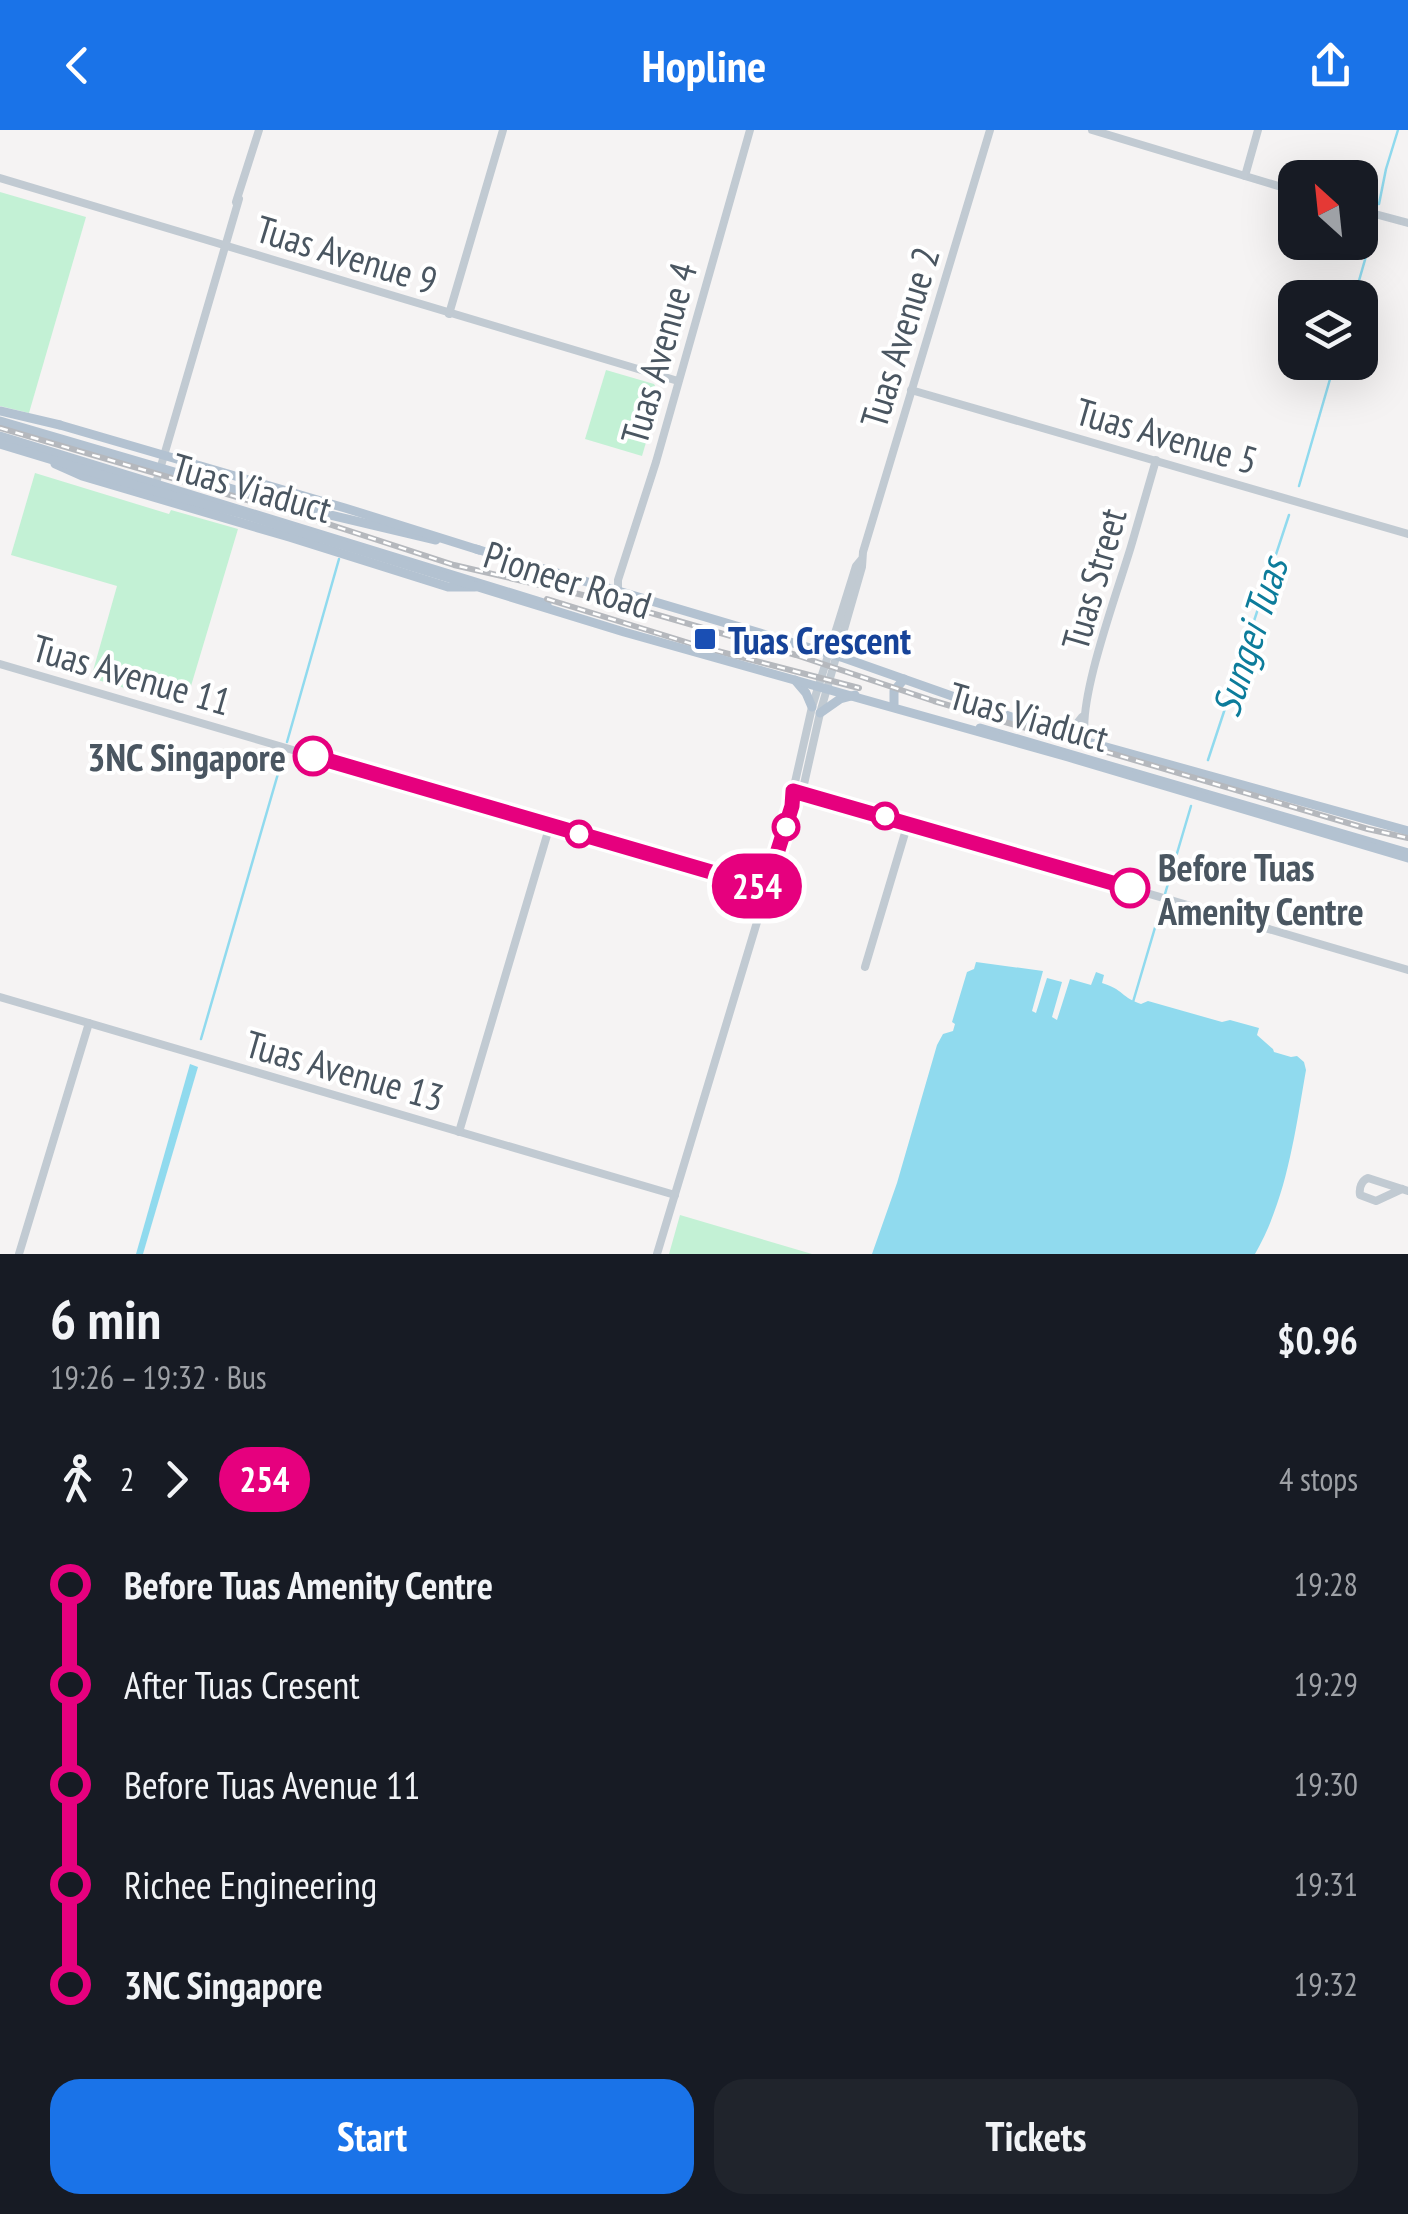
<!DOCTYPE html>
<meta charset="utf-8">
<style>
:root{--surface:#171b24;--page:#20242c;--text:#f1f3f6;--muted:#9ea1a6;--accent:#1a73e8}
body{margin:0;font-family:"PT Sans Narrow",sans-serif;background:var(--page);color:var(--text);height:100vh;display:flex;flex-direction:column;font-size:38px;white-space:nowrap}
*{box-sizing:border-box;margin:0}
p{font-size:32px;color:var(--muted)}
.icon{flex:none;width:55px;height:55px;fill:none;stroke:currentColor;stroke-width:2;stroke-linecap:round;stroke-linejoin:round}
.map{position:relative;height:1124px;overflow:hidden}
.panel{display:flex;flex-direction:column;background:var(--surface);flex:1}
.panel>*{flex:none}
.badge{padding:0 20px;border-radius:32px;font-size:35px;line-height:65px}
.needle{width:65px;rotate:333deg}
.buttons{position:absolute;left:1278px;top:30px;display:grid;gap:20px}
.buttons a{display:grid;place-items:center;width:100px;height:100px;border-radius:20px;background:var(--surface);box-shadow:0 10px 40px #0002;font-size:50px}
.map>.badge{position:absolute;translate:-50% -50%;box-shadow:0 0 0 5px #fff}
.legs{display:flex;align-items:center;gap:15px;height:110px;padding:0 50px;font-size:32px}
.legs p{margin-inline-start:auto}
.summary{display:flex;align-items:center;justify-content:space-between;height:170px;padding:0 50px}
h1{font-size:55px;font-weight:600;line-height:75px}
.button{display:flex;gap:20px;margin-top:auto;padding:20px 50px}
.button a{flex:1;height:115px;border-radius:30px;background:var(--accent);color:#fff;font-size:40px;font-weight:600;line-height:115px;text-align:center}
.button a+a{background:var(--page);color:var(--text)}
ul{padding:0 50px;list-style:none}
li{display:flex;align-items:center;gap:35px;height:100px;font-size:38px}
li i{display:grid;place-items:center;width:15px;height:100%;margin:0 12px;background:currentColor}
li i::after{content:'';width:25px;height:25px;margin:-12px;border:8px solid;border-radius:50%;background:var(--surface)}
li p{margin-inline-start:auto}
li:first-child i{background:linear-gradient(#0000 50%,currentColor 0)}
li:last-child i{background:linear-gradient(currentColor 50%,#0000 0)}
header{display:flex;justify-content:space-between;align-items:center;height:130px;padding:0 50px;background:var(--accent);color:#fff;font-size:45px;font-weight:600}
.map>svg:first-child{display:block}
</style>
<header><svg class="icon" aria-label="back" viewBox="0 0 24 24"><path d="M15 5l-7 7 7 7"/></svg>Hopline<svg class="icon" aria-label="share" viewBox="0 0 24 24"><path d="M12 15V3M7 8l5-5 5 5M5 13v7h14v-7"/></svg></header>
<div class="map">
<svg width="1408" height="1124" viewBox="0 0 1408 1124">
<rect width="100%" height="100%" fill="#f5f3f3"/>
<g fill="#c3f1d5">
<polygon points="0,62 86,87 29,283 0,276"/>
<polygon points="606,240 654,254 660,265 642,326 585,309"/>
<polygon points="35,343 169,384 171,380 238,399 185,576 91,548 117,456 11,425"/>
<polygon points="680,1085 812,1124 669,1124"/>
</g>
<g fill="#90daee">
<path d="M976,832L1043,841L1032,881L1036,883L1047,848L1062,852L1052,887L1057,890L1070,849L1091,855L1096,842L1104,845L1102,853C1123,859 1122,868 1141,874L1148,871L1222,892L1230,890L1259,898L1257,905L1273,919L1274,922L1291,927L1297,926L1304,932L1306,940C1295,1003 1287,1068 1255,1124H872L897,1053L937,915L943,904L953,901L955,894L952,892L967,842L974,839Z"/>
<polygon points="190,934 198,937 143,1124 136,1124"/>
</g>
<g fill="none" stroke-linecap="round" stroke-linejoin="round">
<g stroke="#90daee" stroke-width="2.5">
<polyline points="1379,74 1386,39 1398,0"/>
<polyline points="1354,168 1375,95"/>
<polyline points="1299,356 1335,232"/>
<polyline points="287,612 339,429"/>
<polyline points="1208,630 1289,385"/>
<polyline points="1133,872 1191,676"/>
<polyline points="201,909 284,623"/>
</g>
<g stroke="#c1cad2" stroke-width="8">
<polyline points="1092,0 1295,61"/>
<polyline points="1245,46 1258,0"/>
<polyline points="0,48 678,251"/>
<polyline points="236,72 259,0"/>
<polyline points="1360,80 1408,93"/>
<polyline points="449,184 503,0"/>
<polyline points="911,260 1408,404"/>
<polyline points="156,353 239,69"/>
<polyline points="618,460 618,450 656,332 750,0"/>
<polyline points="0,534 766,759"/>
<polyline points="1063,605 1074,597 1082,587"/>
<path d="M1086,611C1075,574 1120,455 1132,413C1140,386 1148,358 1156,330"/>
<polyline points="797,662 851,676 1408,840"/>
<polyline points="792,676 802,663 820,583 862,437 863,422 990,0"/>
<polyline points="865,837 908,693"/>
<polyline points="0,867 675,1065"/>
<polyline points="459,1002 550,695"/>
<path d="M1402,1059L1376,1071L1360,1065C1359,1058 1361,1051 1368,1048L1408,1061"/>
<polyline points="19,1124 89,893"/>
<polyline points="657,1124 792,676 793,661 812,577 856,436 861,430"/>
</g>
<g stroke="#b3c2d1" stroke-width="9">
<polyline points="0,281 60,295"/>
<polyline points="0,291 284,374 436,410"/>
<polyline points="0,306 547,474"/>
<polyline points="55,334 82,346 289,407 448,457 475,457"/>
<polyline points="476,419 844,528 1063,605 1408,701"/>
<polyline points="795,550 806,563 812,577"/>
<polyline points="894,574 894,561 904,549"/>
<polyline points="820,583 840,569 855,565"/>
<polyline points="980,598 1408,723"/>
</g>
<g stroke="#b5b8bd" stroke-width="6">
<g id="rail">
<polyline points="0,298 316,390 454,435 613,472 796,525 934,571 1368,699 1408,708"/>
<polyline points="547,469 702,517 859,558"/>
</g>
</g>
<use href="#rail" stroke="#fff" stroke-width="2.5" stroke-dasharray="8" stroke-linecap="butt"/>
<g stroke="#b3c2d1" stroke-width="9">
<polyline points="60,295 345,378 479,420"/>
<polyline points="0,314 155,361 242,384 624,502 1068,627 1408,728"/>
</g>
</g>
<g fill="none" stroke-linecap="round" stroke-linejoin="round">
<g stroke="#fff" stroke-width="22">
<polyline id="line-1" points="313,626 766,758 792,676 793,661 1130,758"/>
</g>
<use href="#line-1" stroke="#e6007e" stroke-width="15"/>
</g>
<rect fill="#1a4fb4" stroke="#fff" stroke-width="4" x="693" y="497" width="24" height="24" rx="5"/>
<g fill="#fff" stroke="#e6007e" stroke-width="5">
<circle cx="313" cy="626" r="18"/>
<circle cx="885" cy="686" r="12"/>
<circle cx="786" cy="697" r="12"/>
<circle cx="579" cy="704" r="12"/>
<circle cx="1130" cy="758" r="18"/>
</g>
<g text-anchor="middle" dominant-baseline="central" stroke-width="8" stroke-linejoin="round" paint-order="stroke">
<g font-size="38" fill="#4a5661" stroke="#fff">
<text transform="translate(347 124) rotate(17)">Tuas Avenue 9</text>
<text transform="translate(899 207) rotate(-73)">Tuas Avenue 2</text>
<text transform="translate(658 223) rotate(-74)">Tuas Avenue 4</text>
<text transform="translate(1167 305) rotate(16)">Tuas Avenue 5</text>
<text transform="translate(252 357) rotate(16)">Tuas Viaduct</text>
<text transform="translate(568 449) rotate(18)">Pioneer Road</text>
<text transform="translate(1093 449) rotate(-74)">Tuas Street</text>
<text transform="translate(132 544) rotate(16)">Tuas Avenue 11</text>
<text transform="translate(1029 586) rotate(16)">Tuas Viaduct</text>
<text transform="translate(345 940) rotate(16)">Tuas Avenue 13</text>
</g>
<g font-size="38" font-weight="bold" fill="#164399" stroke="#fff" text-anchor="start">
<text x="728" y="509">Tuas Crescent</text>
</g>
<g font-size="38" font-weight="bold" fill="#4a5661" stroke="#fff" text-anchor="end">
<text x="286" y="626">3NC Singapore</text>
<text x="1158" y="736" text-anchor="start">Before Tuas<tspan x="1158" dy="44">Amenity Centre</tspan></text>
</g>
<g font-size="40" font-style="italic" fill="#0c7c9b" stroke="#fff">
<text transform="translate(1249 507) rotate(-72)">Sungei Tuas</text>
</g>
</g>
</svg>
<div class="buttons">
<a><svg class="needle" viewBox="-14 -14 28 28"><path d="M0-13l5 13h-10z" fill="#e53935"/><path d="M0 13l5-13h-10z" fill="#9ea1a6"/></svg></a>
<a><svg class="icon" aria-label="layers" viewBox="0 0 24 24"><path d="M12 4l9 5-9 5-9-5zM3 14l9 5 9-5"/></svg></a>
</div>
<b class="badge" style="left:757px;top:756px;background:#e6007e;color:#fff">254</b>
</div>
<section class="panel">
<div class="summary"><div><h1>6 min</h1><p>19:26 – 19:32 · Bus</p></div><b>$0.96</b></div>
<div class="legs"><svg class="icon" aria-label="walk" viewBox="0 0 24 24"><circle cx="13" cy="4" r="2"/><path d="M13 8l-2 6 4 7M11 14l-3 7M7 12l3-4h3l4 4"/></svg>2<svg class="icon" aria-label="forward" viewBox="0 0 24 24"><path d="M9 5l7 7-7 7"/></svg><b class="badge" style="background:#e6007e;color:#fff">254</b><p>4 stops</p></div>
<ul>
<li><i style="color:#e6007e"></i><b>Before Tuas Amenity Centre</b><p>19:28</p></li>
<li><i style="color:#e6007e"></i><span>After Tuas Cresent</span><p>19:29</p></li>
<li><i style="color:#e6007e"></i><span>Before Tuas Avenue 11</span><p>19:30</p></li>
<li><i style="color:#e6007e"></i><span>Richee Engineering</span><p>19:31</p></li>
<li><i style="color:#e6007e"></i><b>3NC Singapore</b><p>19:32</p></li>
</ul>
<div class="button"><a>Start</a><a>Tickets</a></div>
</section>
